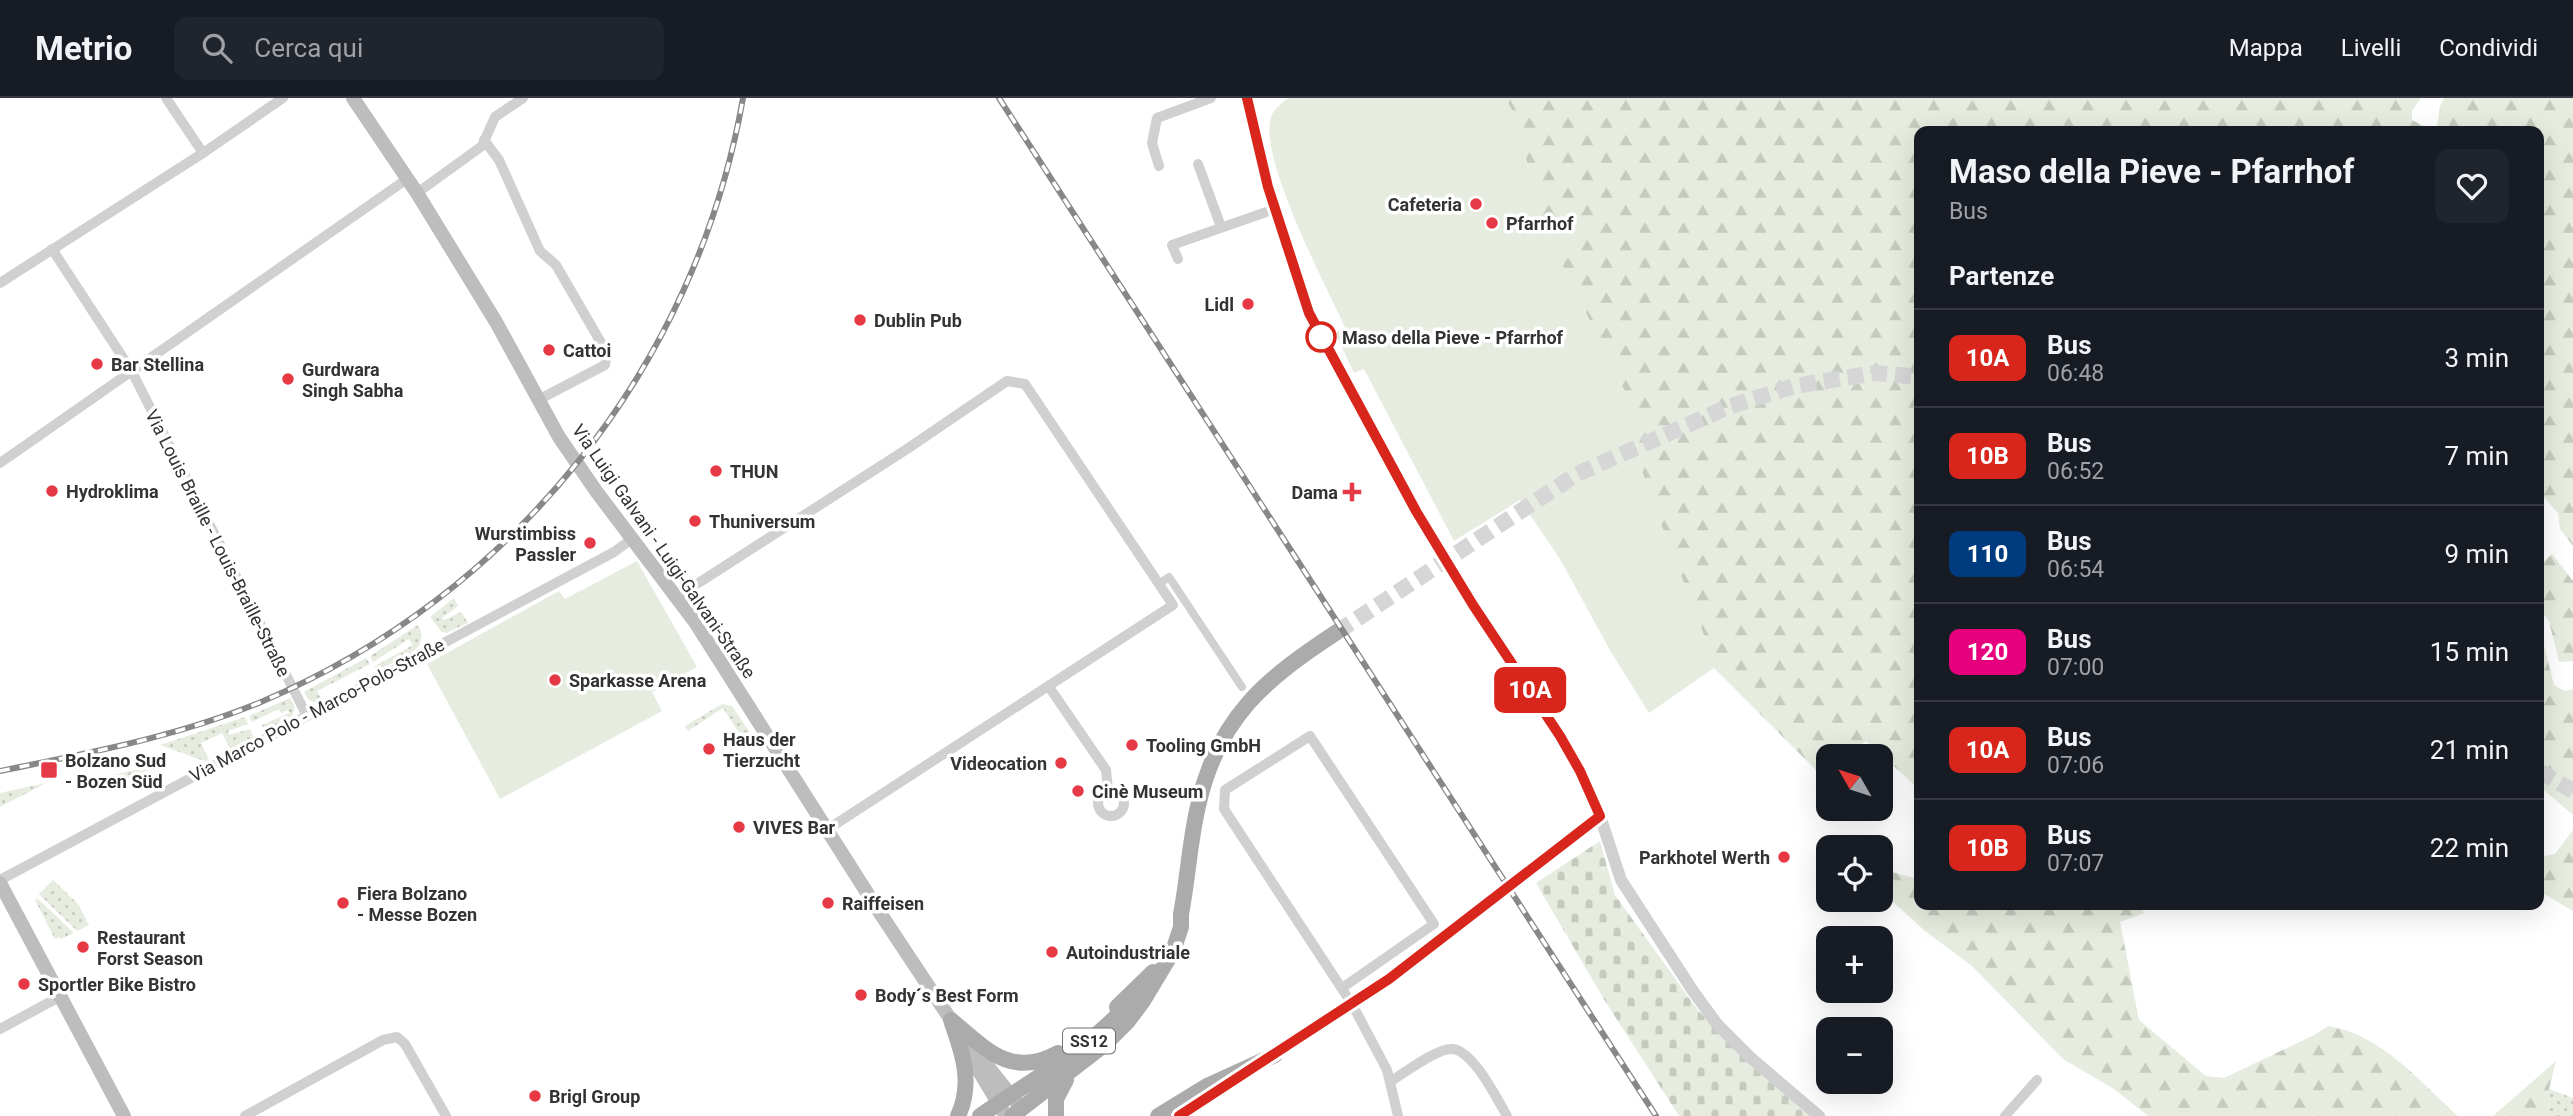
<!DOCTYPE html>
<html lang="it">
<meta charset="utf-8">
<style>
:root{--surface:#171b24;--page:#20242c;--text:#f1f3f6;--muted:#9ea1a6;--line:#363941}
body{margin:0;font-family:Roboto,sans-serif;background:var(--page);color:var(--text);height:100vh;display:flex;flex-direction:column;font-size:26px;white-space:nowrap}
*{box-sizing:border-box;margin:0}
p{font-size:23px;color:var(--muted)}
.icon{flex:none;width:38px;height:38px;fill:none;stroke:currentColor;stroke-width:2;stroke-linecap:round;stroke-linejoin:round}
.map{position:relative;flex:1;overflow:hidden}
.sheet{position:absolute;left:1914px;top:28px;width:630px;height:784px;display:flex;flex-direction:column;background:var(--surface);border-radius:14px;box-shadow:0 7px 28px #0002}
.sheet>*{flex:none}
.badge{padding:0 14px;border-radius:10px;font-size:24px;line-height:46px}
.needle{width:46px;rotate:309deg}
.fabs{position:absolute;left:1816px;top:646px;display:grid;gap:14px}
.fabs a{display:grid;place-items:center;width:77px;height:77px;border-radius:14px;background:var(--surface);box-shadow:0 7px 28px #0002;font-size:35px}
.map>.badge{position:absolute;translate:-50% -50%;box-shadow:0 0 0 4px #fff}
h2{padding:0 35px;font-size:26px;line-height:63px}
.round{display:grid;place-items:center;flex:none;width:74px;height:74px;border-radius:14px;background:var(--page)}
.overview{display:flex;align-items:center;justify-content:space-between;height:119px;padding:0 35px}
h1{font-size:33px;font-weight:700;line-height:52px}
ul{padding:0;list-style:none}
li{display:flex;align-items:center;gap:21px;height:98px;padding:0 35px;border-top:2px solid var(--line)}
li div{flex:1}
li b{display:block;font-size:26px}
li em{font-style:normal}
li .badge{min-width:77px;font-weight:700;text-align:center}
header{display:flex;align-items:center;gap:42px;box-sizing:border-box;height:98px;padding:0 35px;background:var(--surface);border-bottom:2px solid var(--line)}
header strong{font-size:33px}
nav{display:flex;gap:38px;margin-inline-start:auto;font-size:24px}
.search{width:490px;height:63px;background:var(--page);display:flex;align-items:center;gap:18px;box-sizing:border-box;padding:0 24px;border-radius:14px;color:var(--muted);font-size:26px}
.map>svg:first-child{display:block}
</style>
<header>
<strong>Metrio</strong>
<div class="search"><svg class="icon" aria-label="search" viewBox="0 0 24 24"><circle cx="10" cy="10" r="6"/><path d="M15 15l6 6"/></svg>Cerca qui</div>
<nav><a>Mappa</a><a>Livelli</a><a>Condividi</a></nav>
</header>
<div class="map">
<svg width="2573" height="1018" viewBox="0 0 2573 1018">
<defs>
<pattern id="grass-dots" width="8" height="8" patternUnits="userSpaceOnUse" patternTransform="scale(1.75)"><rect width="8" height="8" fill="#e6ecdf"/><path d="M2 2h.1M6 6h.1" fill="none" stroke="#c6cbc0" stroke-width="1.8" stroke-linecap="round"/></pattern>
<pattern id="forest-firs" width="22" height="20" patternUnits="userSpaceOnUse" patternTransform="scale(1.75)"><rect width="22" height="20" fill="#e6ecdf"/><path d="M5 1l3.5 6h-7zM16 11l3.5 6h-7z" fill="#c6cbc0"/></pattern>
<pattern id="cemetery-stones" width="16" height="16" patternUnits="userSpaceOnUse" patternTransform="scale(1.75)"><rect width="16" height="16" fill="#e6ecdf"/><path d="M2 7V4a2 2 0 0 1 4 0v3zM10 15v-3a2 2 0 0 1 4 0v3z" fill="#c6cbc0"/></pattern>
</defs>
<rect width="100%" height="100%" fill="#fff"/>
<g fill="url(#grass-dots)">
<polygon points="454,500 458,508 442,520 444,522 461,514 468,525 446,535 442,534 430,519"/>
<path d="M418,527C433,553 395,563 377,572L375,568L413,547L409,541L373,564L370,558Z"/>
<polygon points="366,560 370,566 317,593 321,601 314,604 309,602 304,594"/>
<polygon points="290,600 295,609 292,618 264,633 262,627 289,615 288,612 281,615 278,611 252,624 249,618"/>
<polygon points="722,606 732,608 751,636 743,641 723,610 688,633 685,628"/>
<polygon points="245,619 248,626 228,633 229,637 250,631 254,640 231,652 222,635 201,645 209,662 207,664 160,647"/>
<polygon points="159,661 165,663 164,666 157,668 115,690 111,691 106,687 110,678 151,668 150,663"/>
<polygon points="46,685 0,709 0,695"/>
<polygon points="53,782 78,806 89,827 77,833 39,796"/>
<polygon points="37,800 74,835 61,841 59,839 55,841 35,802"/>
<polygon points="2549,991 2573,1000 2573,1018 2548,1018"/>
</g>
<g fill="url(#forest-firs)">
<polygon points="1505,0 2421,0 2412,13 2412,22 2427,30 2437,28 2440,8 2444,0 2573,0 2573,448 2560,431 2558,415 2539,394 2539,33 1920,33 1920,692 1866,643 1843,658 1829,658 1829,667 1818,674 1714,570 1705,540 1645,385 1627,298 1540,122 1517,21"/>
<polygon points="2552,456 2573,483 2573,563 2559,564 2549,523 2539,510 2539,468"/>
<polygon points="2540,531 2554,587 2565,593 2573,591 2573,717 2539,688"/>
<polygon points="2573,732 2573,813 2539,793 2539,759 2555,756"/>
<path d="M1920,752V807H2139L2144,815L2120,824L2139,922L2206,978L2224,980L2314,937L2328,928C2381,936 2420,984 2458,1018H2148L2114,991L2063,961L1972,868L1925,833L1881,793V771L1914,780Z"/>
<polygon points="2556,963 2549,991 2548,1018 2493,1018"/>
</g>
<polygon fill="url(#cemetery-stones)" points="1600,743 1615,797 1697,911 1748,965 1813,1018 1679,1018 1605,903 1536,785"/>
<g fill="#e6ecdf">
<path d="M1289,0H1505L1517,21L1540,122L1627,298L1645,385L1705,540L1714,570L1649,615L1611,554L1560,461L1520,402L1454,443L1364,271L1354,275L1335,235L1345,229C1326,188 1258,59 1271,19C1274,11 1282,4 1289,0Z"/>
<polygon points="637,463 697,569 652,594 662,613 500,701 427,566 559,493 565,501"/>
</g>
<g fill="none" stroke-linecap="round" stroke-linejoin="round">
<polyline stroke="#d6d6d6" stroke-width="12" stroke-dasharray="12 6" stroke-linecap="butt" points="1495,800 1520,781"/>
<g stroke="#d6d6d6" stroke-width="16" stroke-dasharray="16 8" stroke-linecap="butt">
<polyline points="1337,534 1577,376 1728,309 1794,288 1876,275 1920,279"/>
<polyline points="2539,673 2573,693"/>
</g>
<polyline stroke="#d0d0d0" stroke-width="8" points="1159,486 1169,479 1242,589"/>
<g stroke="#d0d0d0" stroke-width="10">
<polyline points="166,0 203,55"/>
<polyline points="484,42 499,62 540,153 556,167 607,255 605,267 538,302"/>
<polyline points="1198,66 1221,129"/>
<polyline points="1159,68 1152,45 1157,20 1211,0"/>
<polyline points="417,95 482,48 495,19 523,0"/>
<polyline points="52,151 131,272 307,618"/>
<polyline points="1178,161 1172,147 1275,111"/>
<polyline points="0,185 203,55 283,0"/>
<polyline points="0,365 407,81"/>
<polyline points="675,498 700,484 907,351 1007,283 1025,286 1173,507 828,731"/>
<polyline points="1049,589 1106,672 1108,692"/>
<circle cx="1111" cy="705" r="13"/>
<polyline points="0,782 614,454 632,441"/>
<polyline points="1342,890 1434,826 1310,638 1225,692 1224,711 1352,906 1387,972 1398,1018"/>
<polyline points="0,931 61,898"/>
<path d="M1390,984C1404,975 1438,949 1453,951C1474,954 1497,1001 1507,1018"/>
<polyline points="245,1018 383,942 397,939 405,946 446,1018"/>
<polyline points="2005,1018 2037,982"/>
</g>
<g stroke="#d0d0d0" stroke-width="12">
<polyline points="1247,0 1268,89 1309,215 1416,413 1473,507 1531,594 1580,673 1600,718 1621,782 1693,893 1717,926 1751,960 1819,1018"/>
<polyline points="1520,781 1600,718"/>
<polyline points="1268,962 1389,881 1495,800"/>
<polyline points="1179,1018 1241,979"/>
</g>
<g stroke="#bdbdbd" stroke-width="14">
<polyline points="353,0 417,95 496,224 559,339 596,393 695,524 878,812 951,922 1017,1005"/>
<polyline points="0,785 124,1018"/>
<polyline points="968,955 1006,1018"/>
</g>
<g stroke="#ababab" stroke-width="16">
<polyline points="1117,909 1153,874"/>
<path d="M951,922C986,951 1011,981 1058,955"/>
<path d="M952,925C963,956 973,986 958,1018"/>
<path d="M980,1018C1031,982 1088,952 1129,905"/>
<path d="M1012,1018L1104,947L1128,923L1143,903L1173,853L1181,829V816C1188,780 1190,739 1199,704C1219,618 1267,580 1337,534"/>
<polyline points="1056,1018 1056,1001 1066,982"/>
<polyline points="1158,1018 1207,988 1275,957"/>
</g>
<g stroke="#888" stroke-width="6">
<g id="rail">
<polyline points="999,0 1656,1018"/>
<path d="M0,673C88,655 177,639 261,604C512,498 696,269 743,0"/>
</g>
</g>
<use href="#rail" stroke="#fff" stroke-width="3.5" stroke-dasharray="10" stroke-linecap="butt"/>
</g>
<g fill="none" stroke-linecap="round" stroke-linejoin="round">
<g stroke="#fff" stroke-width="16">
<polyline id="line" points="1179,1018 1389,881 1600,718 1580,673 1560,638 1473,507 1416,413 1309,215 1268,89 1247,0"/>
</g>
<use href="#line" stroke="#d9261c" stroke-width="10"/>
</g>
<g fill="#e63946" stroke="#fff" stroke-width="2.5">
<circle cx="1476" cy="106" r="7"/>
<circle cx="1492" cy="125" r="7"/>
<circle cx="1248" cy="206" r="7"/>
<circle cx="860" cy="222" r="7"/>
<circle cx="549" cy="252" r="7"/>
<circle cx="97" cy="266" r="7"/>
<circle cx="288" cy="281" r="7"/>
<circle cx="716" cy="373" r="7"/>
<circle cx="52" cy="393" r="7"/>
<path d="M1348.5 383.5h7v7h7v7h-7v7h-7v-7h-7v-7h7z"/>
<circle cx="695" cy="423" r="7"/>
<circle cx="590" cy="445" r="7"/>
<circle cx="555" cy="582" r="7"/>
<circle cx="1132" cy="647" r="7"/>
<circle cx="709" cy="651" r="7"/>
<circle cx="1061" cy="665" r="7"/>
<rect x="40" y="663" width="18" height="18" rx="3.5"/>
<circle cx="1078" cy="693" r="7"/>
<circle cx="739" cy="729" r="7"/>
<circle cx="1784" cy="759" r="7"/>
<circle cx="343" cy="805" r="7"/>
<circle cx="828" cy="805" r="7"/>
<circle cx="83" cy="849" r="7"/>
<circle cx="1052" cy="854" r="7"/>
<circle cx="24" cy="886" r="7"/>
<circle cx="861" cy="897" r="7"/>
<circle cx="535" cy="998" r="7"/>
</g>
<circle fill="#fff" stroke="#d9261c" stroke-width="3.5" cx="1321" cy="239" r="14"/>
<g text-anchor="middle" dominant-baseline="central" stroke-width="7" stroke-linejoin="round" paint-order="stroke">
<rect fill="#fff" stroke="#707070" stroke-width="2" x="1063" y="930.5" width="52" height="25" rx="5"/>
<g font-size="16" font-weight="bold" fill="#333">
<text x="1089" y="943">SS12</text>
</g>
<g font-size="18" font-weight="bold" fill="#333" stroke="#fff" text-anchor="start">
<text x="1462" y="106" text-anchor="end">Cafeteria</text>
<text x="1506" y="125">Pfarrhof</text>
<text x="1234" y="206" text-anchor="end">Lidl</text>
<text x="874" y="222">Dublin Pub</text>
<text x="563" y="252">Cattoi</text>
<text x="111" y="266">Bar Stellina</text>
<text x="302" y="271">Gurdwara<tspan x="302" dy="21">Singh Sabha</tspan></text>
<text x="730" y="373">THUN</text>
<text x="66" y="393">Hydroklima</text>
<text x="1338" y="394" text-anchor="end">Dama</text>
<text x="709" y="423">Thuniversum</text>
<text x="576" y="435" text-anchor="end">Wurstimbiss<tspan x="576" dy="21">Passler</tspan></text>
<text x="569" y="582">Sparkasse Arena</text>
<text x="723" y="641">Haus der<tspan x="723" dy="21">Tierzucht</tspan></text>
<text x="1146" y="647">Tooling GmbH</text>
<text x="65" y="662">Bolzano Sud<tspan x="65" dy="21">- Bozen Süd</tspan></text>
<text x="1047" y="665" text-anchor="end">Videocation</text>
<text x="1092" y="693">Cinè Museum</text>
<text x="753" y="729">VIVES Bar</text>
<text x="1770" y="759" text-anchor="end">Parkhotel Werth</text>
<text x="357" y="795">Fiera Bolzano<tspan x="357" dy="21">- Messe Bozen</tspan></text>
<text x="842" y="805">Raiffeisen</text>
<text x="97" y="839">Restaurant<tspan x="97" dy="21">Forst Season</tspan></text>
<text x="1066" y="854">Autoindustriale</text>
<text x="38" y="886">Sportler Bike Bistro</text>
<text x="875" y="897">Body´s Best Form</text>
<text x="549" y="998">Brigl Group</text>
</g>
<g font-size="18" font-weight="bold" fill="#333" stroke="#fff" text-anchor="start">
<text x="1342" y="239">Maso della Pieve - Pfarrhof</text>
</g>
<g font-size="18" fill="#333" stroke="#fff">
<text transform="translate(218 445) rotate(63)">Via Louis Braille - Louis-Braille-Straße</text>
<text transform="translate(664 453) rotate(55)">Via Luigi Galvani - Luigi-Galvani-Straße</text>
<text transform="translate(317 612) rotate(-28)">Via Marco Polo - Marco-Polo-Straße</text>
</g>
</g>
</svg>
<div class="fabs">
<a><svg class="needle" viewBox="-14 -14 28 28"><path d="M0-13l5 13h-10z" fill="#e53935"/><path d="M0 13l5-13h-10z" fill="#9ea1a6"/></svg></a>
<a><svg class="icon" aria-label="locate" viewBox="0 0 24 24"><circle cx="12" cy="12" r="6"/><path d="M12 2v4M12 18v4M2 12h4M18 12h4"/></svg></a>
<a>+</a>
<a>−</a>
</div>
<b class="badge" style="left:1530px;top:592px;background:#d9261c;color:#fff">10A</b>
<section class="sheet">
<div class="overview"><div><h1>Maso della Pieve - Pfarrhof</h1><p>Bus</p></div><a class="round"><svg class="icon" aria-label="heart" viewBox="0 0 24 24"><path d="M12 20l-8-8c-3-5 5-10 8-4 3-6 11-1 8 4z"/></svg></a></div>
<h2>Partenze</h2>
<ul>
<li><span class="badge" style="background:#d9261c;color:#fff">10A</span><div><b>Bus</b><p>06:48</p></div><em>3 min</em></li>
<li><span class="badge" style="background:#d9261c;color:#fff">10B</span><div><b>Bus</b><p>06:52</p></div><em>7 min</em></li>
<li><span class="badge" style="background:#003b80;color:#fff">110</span><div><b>Bus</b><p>06:54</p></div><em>9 min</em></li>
<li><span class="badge" style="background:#e6007e;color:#fff">120</span><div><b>Bus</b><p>07:00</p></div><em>15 min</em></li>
<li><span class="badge" style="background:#d9261c;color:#fff">10A</span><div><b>Bus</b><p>07:06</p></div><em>21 min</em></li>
<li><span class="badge" style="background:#d9261c;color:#fff">10B</span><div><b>Bus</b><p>07:07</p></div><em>22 min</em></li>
</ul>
</section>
</div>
